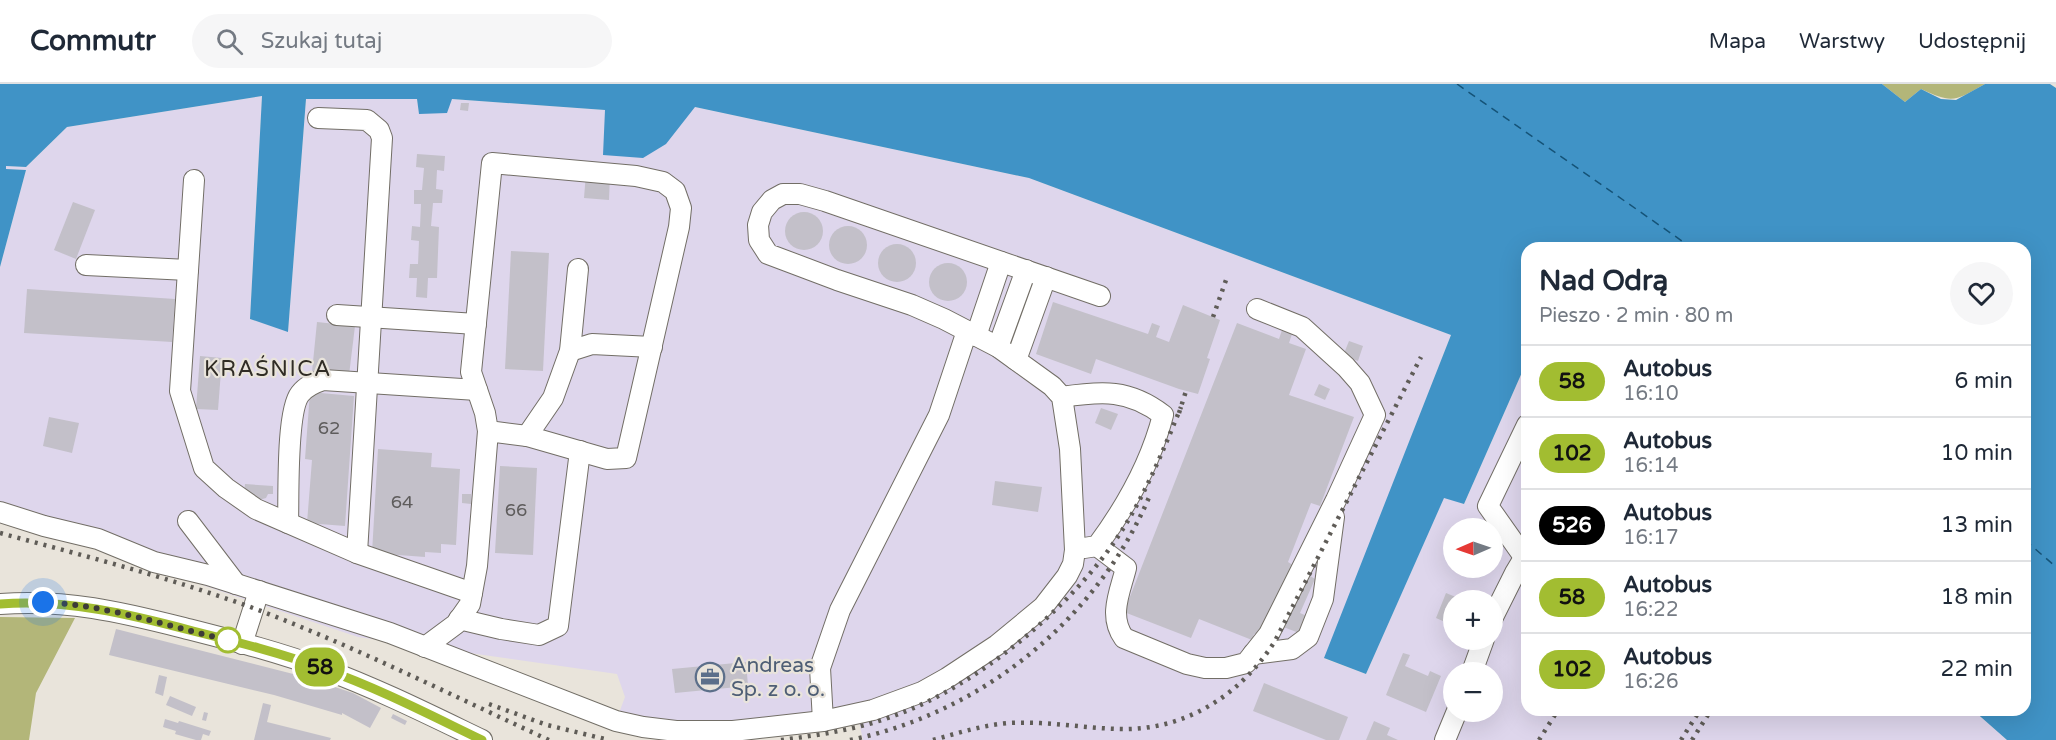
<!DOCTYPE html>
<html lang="pl">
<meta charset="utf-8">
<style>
:root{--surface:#fff;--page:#f6f6f7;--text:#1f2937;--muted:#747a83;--line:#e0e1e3}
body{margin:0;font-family:"Varela Round",sans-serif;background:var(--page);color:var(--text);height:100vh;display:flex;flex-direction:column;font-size:22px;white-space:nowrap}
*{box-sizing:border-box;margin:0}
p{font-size:20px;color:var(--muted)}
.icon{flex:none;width:33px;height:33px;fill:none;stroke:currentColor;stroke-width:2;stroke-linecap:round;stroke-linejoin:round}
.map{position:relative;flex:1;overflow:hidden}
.panel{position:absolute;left:1521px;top:158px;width:510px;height:474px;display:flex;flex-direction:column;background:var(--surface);border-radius:18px;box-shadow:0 6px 24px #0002}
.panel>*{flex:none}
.badge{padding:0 12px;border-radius:20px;font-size:21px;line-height:39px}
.needle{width:39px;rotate:268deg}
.tools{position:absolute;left:1443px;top:434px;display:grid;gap:12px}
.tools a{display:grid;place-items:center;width:60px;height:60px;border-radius:50%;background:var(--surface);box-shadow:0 6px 24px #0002;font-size:30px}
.you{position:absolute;width:30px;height:30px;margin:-15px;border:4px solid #fff;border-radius:50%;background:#1a73e8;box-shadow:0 0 0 9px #1a73e833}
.map>.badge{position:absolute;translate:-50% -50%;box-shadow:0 0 0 3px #fff}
.round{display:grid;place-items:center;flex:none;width:63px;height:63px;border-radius:32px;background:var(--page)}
.overview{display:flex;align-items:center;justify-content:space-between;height:102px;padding:0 18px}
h1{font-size:28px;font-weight:700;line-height:45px}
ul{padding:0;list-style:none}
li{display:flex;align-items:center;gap:18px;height:72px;padding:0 18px;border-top:2px solid var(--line)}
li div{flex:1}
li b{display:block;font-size:22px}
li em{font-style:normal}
li .badge{min-width:66px;font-weight:700;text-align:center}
header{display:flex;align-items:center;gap:36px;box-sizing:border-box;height:84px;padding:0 30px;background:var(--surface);border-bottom:2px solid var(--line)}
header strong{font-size:28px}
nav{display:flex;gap:33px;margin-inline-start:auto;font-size:21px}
.search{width:420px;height:54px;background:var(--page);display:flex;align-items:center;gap:15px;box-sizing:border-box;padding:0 21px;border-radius:33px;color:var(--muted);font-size:22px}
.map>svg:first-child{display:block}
</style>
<header>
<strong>Commutr</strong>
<div class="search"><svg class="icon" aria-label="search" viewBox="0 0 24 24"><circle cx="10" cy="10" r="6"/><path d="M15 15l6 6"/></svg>Szukaj tutaj</div>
<nav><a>Mapa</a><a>Warstwy</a><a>Udostępnij</a></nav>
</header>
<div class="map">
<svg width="2056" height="656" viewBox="0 0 2056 656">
<rect width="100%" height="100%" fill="#e9e4db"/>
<path fill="#ded6ec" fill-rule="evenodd" d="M262,12L250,235L288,247L306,15H417L419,29L452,15L605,26L695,23L1029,94L1451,251L1325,575L1366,590L1444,413L1464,420L1527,277V626H1973L2007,656H863L859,638L613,645L625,613L617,590L358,553L80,460L0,439V183L26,86L5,85L6,82L26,83L67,43ZM1454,444H1492V483H1454ZM1454,516H1492V555H1454ZM1454,588H1492V627H1454Z"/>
<g fill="#b3b679">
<path d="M1882,0H1985C1955,17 1953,20 1921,5L1905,18Z"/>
<polygon points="0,533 75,534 36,609 29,656 0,656"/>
</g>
<polygon fill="#4093c6" points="0,0 1882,0 1905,18 1921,5 1941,15 1956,16 1985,0 2050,0 2056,4 2056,656 2007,656 1973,626 2025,626 2025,164 1527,164 1527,277 1464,420 1444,414 1366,590 1324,574 1451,251 1029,94 695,23 666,60 643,74 603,71 605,26 452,15 447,29 419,30 417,15 306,15 288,248 250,235 262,12 67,43 26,83 6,82 6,85 26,86 0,183"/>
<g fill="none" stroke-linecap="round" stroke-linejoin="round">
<g stroke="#155377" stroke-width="1.5" stroke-dasharray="8 6" stroke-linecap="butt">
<polyline points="1457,0 1692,164"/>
<polyline points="2025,456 2056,483"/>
</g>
</g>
<g fill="#c3c0c9">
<polygon points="461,19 469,19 468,27 460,26"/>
<polygon points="417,70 445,72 444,87 437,86 436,105 443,106 442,119 433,119 431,142 439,143 437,194 428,194 427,214 416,213 417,194 409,194 410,180 418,180 419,157 411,156 412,142 420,143 421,120 414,120 414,106 422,106 424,84 416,83"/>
<polygon points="586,89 610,90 609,116 584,114"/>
<polygon points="73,118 95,126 76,175 54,166"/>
<circle cx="804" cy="147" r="19"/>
<circle cx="848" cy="161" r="19"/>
<circle cx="897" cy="179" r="19"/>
<polygon points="511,167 549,169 543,287 505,285"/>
<circle cx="948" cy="198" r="19"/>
<polygon points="27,205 175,215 172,258 24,249"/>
<polygon points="1053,218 1148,250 1152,239 1160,242 1156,253 1169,258 1183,221 1220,236 1207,274 1210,275 1198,310 1179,305 1096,275 1091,290 1036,270"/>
<polygon points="317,238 355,242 349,291 312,288"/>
<polygon points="1237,239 1279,255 1282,246 1292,250 1289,259 1306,265 1289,311 1354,333 1320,422 1311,419 1288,478 1315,495 1300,529 1307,532 1299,549 1286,544 1254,550 1252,556 1199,535 1191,554 1124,528"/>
<polygon points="1349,257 1363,262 1358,277 1343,272"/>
<polygon points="200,272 222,274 218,326 196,325"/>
<polygon points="1319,300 1330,305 1325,316 1314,311"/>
<polygon points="310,308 354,312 345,442 307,439 312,376 305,375"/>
<polygon points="1101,324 1118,330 1111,346 1095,339"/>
<polygon points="49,333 79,339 72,369 43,362"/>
<polygon points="378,365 432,369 431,383 460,385 456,461 441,460 441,469 425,468 425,473 372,469"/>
<polygon points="500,382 537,384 533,471 495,469"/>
<polygon points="995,397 1042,403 1038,428 992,421"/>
<polygon points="245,400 273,402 273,410 268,410 266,414 259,416 244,410"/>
<polygon points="462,410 471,410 471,420 462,419"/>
<polygon points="1446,509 1463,516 1454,516 1454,542 1436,534"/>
<polygon points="116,545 305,593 353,609 381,624 370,644 342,629 342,631 274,611 109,571"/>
<polygon points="1403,569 1410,571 1405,582 1428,592 1430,587 1441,592 1426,628 1386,611"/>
<polygon points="746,578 748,602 675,609 672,585"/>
<polygon points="159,591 167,593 163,612 155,609"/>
<polygon points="1264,599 1348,633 1339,656 1326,656 1253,627"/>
<polygon points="170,612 196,623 192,632 166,621"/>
<polygon points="263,619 271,621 267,638 331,654 330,656 254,656"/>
<polygon points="204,628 208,629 206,637 202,636"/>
<polygon points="393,630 407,637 405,641 391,634"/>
<polygon points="165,635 178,639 179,637 211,647 209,652 203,650 201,656 196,656 175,650 176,647 163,643"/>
<polygon points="1374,637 1390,644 1387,651 1398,656 1366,656"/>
</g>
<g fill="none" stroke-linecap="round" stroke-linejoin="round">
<g stroke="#726e66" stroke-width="22">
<g id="minor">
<polyline points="318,34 367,36 379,46 382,54 357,469"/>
<polyline points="194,96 180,307 204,384 226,404 256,425 357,469 472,509"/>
<polyline points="86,181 188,186"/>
<polyline points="337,231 476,240"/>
<polyline points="976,252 1001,178"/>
<polyline points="998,263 1026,186"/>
<polyline points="570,267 592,260 652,263"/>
<polyline points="1016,276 1046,193"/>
<path d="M1062,313C1102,307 1129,305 1163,331C1151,378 1126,423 1097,462L1084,464"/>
<polyline points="527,352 553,314 570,267 578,185"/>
<polyline points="0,428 44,442 98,455 154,478 208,491 390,549 616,637 643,643 676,647 733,647 823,637 873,626 922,608 947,594 997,561 1043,523 1067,492 1073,480 1075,466 1070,365 1062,313 1052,302 998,263 944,235 912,221 837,196 768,170 759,156 758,141 762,128 772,116 783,110 800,110 825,117 1100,212"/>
<polyline points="188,437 236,500"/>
<path d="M288,439C289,413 286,328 300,310C306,302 314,299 323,296L477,306"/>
<path d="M1097,462L1126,484C1120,508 1108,532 1124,554L1187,580L1205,584H1226L1246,579L1269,550L1336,416L1375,331L1360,299L1346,283L1302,243L1257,225"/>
<polyline points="1524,473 1488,422 1527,341"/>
<path d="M0,520C66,515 121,528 184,544C231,556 279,568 324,585C378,605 430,631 482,656"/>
<polyline points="459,535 501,545 539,551 558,542 580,367"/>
<polyline points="1492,535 1515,489 1527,469"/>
<polyline points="242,560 259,507"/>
<polyline points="425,563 456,540 470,520 477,482 488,347 485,329 471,288 492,79 636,92 663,98 675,107 681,124 679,143 626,374 607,375 527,352 488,347"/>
<polyline points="1253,570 1292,565 1308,553 1323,515 1334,433"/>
<polyline points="1472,588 1484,555"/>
<polyline points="823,637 820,584 840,526 939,331 967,247"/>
<polyline points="1445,656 1457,627"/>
</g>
</g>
<use href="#minor" stroke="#fff" stroke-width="20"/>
<g stroke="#5f5c57" stroke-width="4.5" stroke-dasharray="3 6" stroke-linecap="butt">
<polyline points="1213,233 1226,196"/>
<polyline points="1179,329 1186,307"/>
<path d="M0,449C85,472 171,494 253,524C354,562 451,611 549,656"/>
<polyline points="489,620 547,641 609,656"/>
<path d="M781,656C820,651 860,645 896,631C977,602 1070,524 1117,454C1144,414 1163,367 1181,323"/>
<path d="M850,656C982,629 1098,535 1150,411"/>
<path d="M933,656C958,649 983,641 1009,639C1046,637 1083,644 1119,645C1185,647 1241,611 1275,557L1421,273"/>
<polyline points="1539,656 1558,626"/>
<polyline points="1681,656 1700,626"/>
<polyline points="1692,656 1711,626"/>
</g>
</g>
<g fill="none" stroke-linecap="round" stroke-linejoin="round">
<g stroke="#fff" stroke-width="14">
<path id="line" d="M0,520C67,515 129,530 193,547C237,558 281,569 324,585C378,604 430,631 482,656"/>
</g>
<use href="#line" stroke="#a2bd31" stroke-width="9"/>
<path stroke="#3d3b37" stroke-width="6" stroke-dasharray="0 10.8" d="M43,518C107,521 166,542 228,556"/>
</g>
<defs>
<g id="office-ring" transform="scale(1.5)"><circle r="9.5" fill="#e9e4db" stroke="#5c6f8a" stroke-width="1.5"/><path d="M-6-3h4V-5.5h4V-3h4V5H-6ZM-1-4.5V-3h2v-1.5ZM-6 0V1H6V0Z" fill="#5c6f8a"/></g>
</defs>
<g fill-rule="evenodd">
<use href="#office-ring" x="710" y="593"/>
</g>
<circle fill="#fff" stroke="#a2bd31" stroke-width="3" cx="228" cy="556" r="12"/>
<g text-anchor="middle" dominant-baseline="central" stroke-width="4.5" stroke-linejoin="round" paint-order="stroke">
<g font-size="18" fill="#5e5c5c">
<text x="329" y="344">62</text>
<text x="402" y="418">64</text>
<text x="516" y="426">66</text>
</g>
<g font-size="21" fill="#4e5e75" stroke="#e9e4db" text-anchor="start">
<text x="731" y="581">Andreas<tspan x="731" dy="24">Sp. z o. o.</tspan></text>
</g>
<g font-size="22" letter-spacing="1.5" fill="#302c25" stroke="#e9e4db">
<text x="268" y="285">KRAŚNICA</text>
</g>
</g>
</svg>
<div class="tools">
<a><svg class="needle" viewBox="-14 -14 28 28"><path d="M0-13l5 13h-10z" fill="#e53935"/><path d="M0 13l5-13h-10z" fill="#747a83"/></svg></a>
<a>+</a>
<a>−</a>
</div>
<div class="you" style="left:43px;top:518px"></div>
<b class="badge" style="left:320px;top:583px;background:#a2bd31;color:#111">58</b>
<section class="panel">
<div class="overview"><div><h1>Nad Odrą</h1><p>Pieszo · 2 min · 80 m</p></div><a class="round"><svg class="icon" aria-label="heart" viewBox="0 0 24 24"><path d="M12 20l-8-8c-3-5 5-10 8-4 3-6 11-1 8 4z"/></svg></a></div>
<ul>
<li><span class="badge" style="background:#a2bd31;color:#111">58</span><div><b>Autobus</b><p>16:10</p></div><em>6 min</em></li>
<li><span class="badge" style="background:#a2bd31;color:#111">102</span><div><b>Autobus</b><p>16:14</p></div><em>10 min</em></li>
<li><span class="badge" style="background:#000;color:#fff">526</span><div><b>Autobus</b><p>16:17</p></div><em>13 min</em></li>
<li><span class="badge" style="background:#a2bd31;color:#111">58</span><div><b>Autobus</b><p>16:22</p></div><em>18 min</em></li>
<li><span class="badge" style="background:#a2bd31;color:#111">102</span><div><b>Autobus</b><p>16:26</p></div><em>22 min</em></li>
</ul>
</section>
</div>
